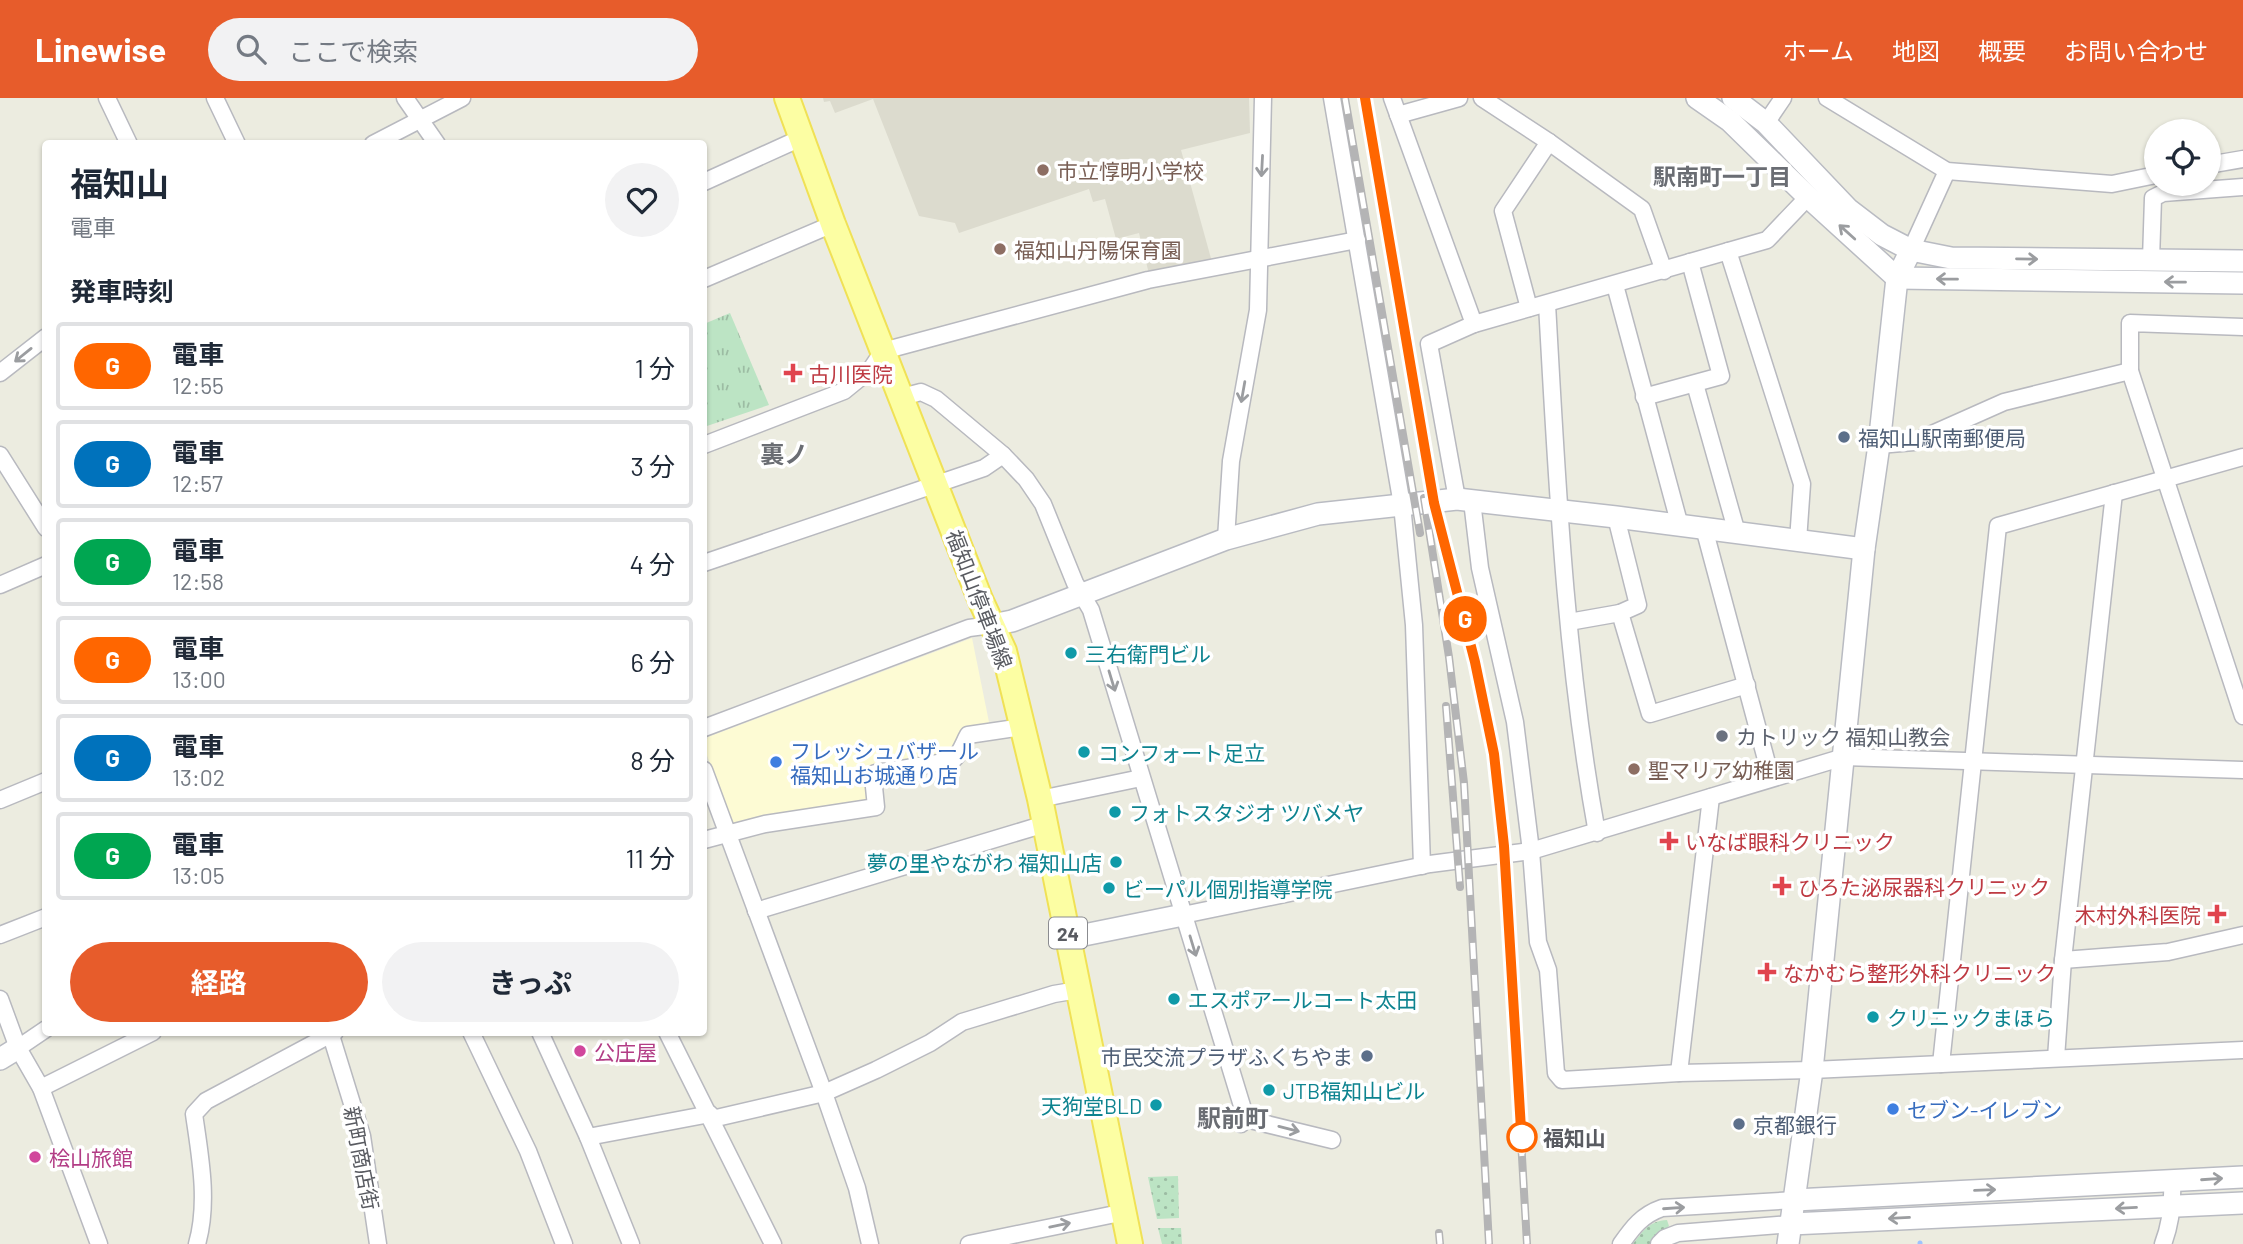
<!DOCTYPE html>
<html lang="ja">
<meta charset="utf-8">
<style>
:root{--surface:#fff;--page:#f2f2f3;--text:#1f2937;--muted:#747a83;--line:#e0e1e3;--accent:#e75c2b}
body{margin:0;font-family:Barlow,"Noto Sans JP",sans-serif;background:var(--page);color:var(--text);height:100vh;display:flex;flex-direction:column;font-size:26px;white-space:nowrap}
*{box-sizing:border-box;margin:0}
p{font-size:23px;color:var(--muted)}
.icon{flex:none;width:38px;height:38px;fill:none;stroke:currentColor;stroke-width:2;stroke-linecap:round;stroke-linejoin:round}
.map{position:relative;flex:1;overflow:hidden}
.details{position:absolute;left:42px;top:42px;width:665px;height:896px;display:flex;flex-direction:column;background:var(--surface);border-radius:7px;box-shadow:0 2px 5px #0004}
.details>*{flex:none}
.badge{padding:0 14px;border-radius:23px;font-size:24px;line-height:46px}
.buttons{position:absolute;left:2144px;top:21px;display:grid;gap:14px}
.buttons a{display:grid;place-items:center;width:77px;height:77px;border-radius:50%;background:var(--surface);box-shadow:0 2px 5px #0004;font-size:35px}
.map>.badge{position:absolute;translate:-50% -50%;box-shadow:0 0 0 4px #fff}
h2{padding:0 28px;font-size:26px;line-height:63px}
.round{display:grid;place-items:center;flex:none;width:74px;height:74px;border-radius:37px;background:var(--page)}
.overview{display:flex;align-items:center;justify-content:space-between;height:119px;padding:0 28px}
h1{font-size:33px;font-weight:700;line-height:52px}
.cta{display:flex;gap:14px;margin-top:auto;padding:14px 28px}
.cta a{flex:1;height:80px;border-radius:42px;background:var(--accent);color:#fff;font-size:28px;font-weight:700;line-height:80px;text-align:center}
.cta a+a{background:var(--page);color:var(--text)}
ul{padding:0;list-style:none}
li{display:flex;align-items:center;gap:21px;height:88px;margin:0 14px 10px;padding:0 14px;border:4px solid var(--line);border-radius:7px}
li div{flex:1}
li b{display:block;font-size:26px}
li em{font-style:normal}
li .badge{min-width:77px;font-weight:700;text-align:center}
header{display:flex;align-items:center;gap:42px;box-sizing:border-box;height:98px;padding:0 35px;background:var(--accent);color:#fff}
header strong{font-size:33px}
nav{display:flex;gap:38px;margin-inline-start:auto;font-size:24px}
.search{width:490px;height:63px;background:var(--page);display:flex;align-items:center;gap:18px;box-sizing:border-box;padding:0 24px;border-radius:38px;color:var(--muted);font-size:26px}
.map>svg:first-child{display:block}
</style>
<header>
<strong>Linewise</strong>
<div class="search"><svg class="icon" aria-label="search" viewBox="0 0 24 24"><circle cx="10" cy="10" r="6"/><path d="M15 15l6 6"/></svg>ここで検索</div>
<nav><a>ホーム</a><a>地図</a><a>概要</a><a>お問い合わせ</a></nav>
</header>
<div class="map">
<svg width="2243" height="1146" viewBox="0 0 2243 1146">
<defs>
<pattern id="grass-dots" width="8" height="8" patternUnits="userSpaceOnUse" patternTransform="scale(1.75)"><rect width="8" height="8" fill="#bce4c4"/><path d="M2 2h.1M6 6h.1" fill="none" stroke="#9cbca3" stroke-width="1.8" stroke-linecap="round"/></pattern>
<pattern id="park-tufts" width="24" height="20" patternUnits="userSpaceOnUse" patternTransform="scale(1.75)"><rect width="24" height="20" fill="#bce4c4"/><path d="M3 7l-1-3M5 7V3M7 7l1-3M15 17l-1-3M17 17v-4M19 17l1-3" fill="none" stroke="#9cbca3"/></pattern>
</defs>
<rect width="100%" height="100%" fill="#ecece0"/>
<polygon fill="#fdfbd4" points="972,540 990,629 953,657 873,673 873,707 734,732 704,649 708,639"/>
<polygon fill="#dcdbce" points="823,0 1249,0 1250,35 1181,52 1212,164 1149,176 1139,135 1116,141 1105,101 1093,104 1089,91 959,135 955,125 919,118 873,1 835,15 830,3 824,4"/>
<g fill="url(#grass-dots)">
<polygon points="1178,1078 1179,1120 1157,1121 1148,1079"/>
<path d="M1667,1122L1669,1128L1658,1137L1651,1146H1633C1643,1133 1649,1123 1667,1122Z"/>
<polygon points="1158,1130 1181,1130 1182,1146 1162,1146"/>
</g>
<polygon fill="url(#park-tufts)" points="730,215 769,307 704,329 704,226"/>
<g fill="none" stroke-linecap="round" stroke-linejoin="round">
<polyline stroke="#9ec3fe" stroke-width="5" points="1920,1145 1920,1146"/>
<g stroke="#b8b9bf" stroke-width="19">
<g id="street">
<polyline points="107,0 129,46"/>
<polyline points="215,0 237,46"/>
<polyline points="405,0 437,46"/>
<polyline points="1332,0 1402,407 1414,527 1422,768"/>
<polyline points="1392,0 1474,226"/>
<polyline points="1482,0 1549,44 1642,111 1664,173"/>
<polyline points="1827,0 1947,73 2112,86 2156,77"/>
<polyline points="1398,17 1459,0"/>
<polyline points="1766,25 1783,0"/>
<polyline points="373,46 462,0"/>
<polyline points="2208,67 2243,61"/>
<polyline points="704,84 801,40"/>
<polyline points="1911,152 1947,73"/>
<polyline points="1728,153 1802,386 1798,443"/>
<polyline points="2151,162 2153,100 2163,95 2243,89"/>
<polyline points="704,181 833,126"/>
<polyline points="1615,187 1680,428"/>
<path d="M1547,206C1557,383 1565,560 1597,735"/>
<polyline points="1529,210 1503,113 1549,44"/>
<polyline points="2243,229 2130,225 2130,273 2243,618"/>
<polyline points="0,275 46,239"/>
<polyline points="1695,286 1737,435"/>
<polyline points="902,299 921,294 936,301 1003,357 1026,381 1043,406 1075,485 1091,512 1246,1021 1241,1026"/>
<polyline points="1644,299 1721,278 1690,164"/>
<polyline points="704,347 844,293 871,271 883,253 1148,182 1357,142"/>
<polyline points="1879,347 1914,344 2004,304 2130,273"/>
<polyline points="0,357 46,430"/>
<polyline points="1457,401 1429,246 1474,226 1767,142 1808,99"/>
<polyline points="1472,403 1480,470 1515,624 1531,753 1538,844 1548,872 1556,975 1562,982 1679,975 1812,972 2243,952"/>
<polyline points="1616,419 1638,507 1620,515"/>
<polyline points="1704,430 1771,680"/>
<polyline points="1226,441 1231,363 1258,212 1263,0"/>
<polyline points="704,465 984,370 1003,357"/>
<polyline points="0,487 46,467"/>
<polyline points="1569,524 1620,515 1650,616 1747,587"/>
<polyline points="704,630 969,530 992,527"/>
<polyline points="704,672 824,995 857,1090 870,1146"/>
<polyline points="1040,701 1141,680"/>
<polyline points="0,702 46,683"/>
<path d="M704,742L765,726L876,709L873,679L875,675C886,673 950,664 954,661C960,656 964,644 968,637L1022,629"/>
<polyline points="756,813 1045,726"/>
<polyline points="1183,817 1430,766 1531,753 1844,659 2243,672"/>
<polyline points="0,837 46,819"/>
<polyline points="2063,862 2168,854 2243,837"/>
<polyline points="0,901 18,950 41,990 99,1146"/>
<polyline points="330,934 362,1038 378,1146"/>
<polyline points="471,934 528,1053 564,1146"/>
<polyline points="540,934 588,1039 631,1146"/>
<polyline points="667,934 773,1146"/>
<polyline points="18,950 46,931"/>
<polyline points="2056,960 2063,862 2114,395"/>
<polyline points="1941,966 1998,428 2243,359"/>
<polyline points="1679,975 1711,699"/>
<polyline points="41,990 153,934"/>
<polyline points="712,1021 824,995 876,972 930,945 962,924 1054,896 1078,892"/>
<polyline points="1246,1021 1332,1042"/>
<polyline points="588,1039 710,1016"/>
<path d="M197,1146C209,1104 200,1058 194,1016L206,1003L335,934"/>
<polyline points="969,1146 1125,1114"/>
<path d="M1621,1146C1633,1129 1642,1117 1662,1110L1795,1102"/>
<polyline points="1659,1146 1665,1140 1678,1135 1791,1126"/>
<path d="M2163,1146C2171,1125 2173,1106 2172,1084"/>
</g>
</g>
<g stroke="#b9bbc2" stroke-width="24">
<g id="secondary">
<polyline points="1697,0 1730,23 1808,99 1897,180 2243,185"/>
<polyline points="1733,0 1766,25 1848,111 1882,137 1911,152 1951,160 2243,163"/>
<polyline points="992,527 1012,523 1226,441 1318,416 1457,401 1616,419 1864,451"/>
<polyline points="1069,840 1183,817"/>
<polyline points="0,961 18,950"/>
<polyline points="1795,1102 2243,1079"/>
<polyline points="1791,1126 2243,1105"/>
<polyline points="1788,1146 1812,972 1864,451 1879,347 1897,180 1911,152"/>
</g>
</g>
<g stroke="#f0e156" stroke-width="28">
<polyline id="primary" points="787,0 833,126 980,501 1004,553 1040,701 1130,1146"/>
</g>
<use href="#street" stroke="#fff" stroke-width="16"/>
<use href="#secondary" stroke="#fff" stroke-width="21"/>
<use href="#primary" stroke="#fcfea3" stroke-width="24"/>
<g stroke="#b4b4b5" stroke-width="8">
<g id="rail">
<polyline points="1345,0 1420,435"/>
<polyline points="1365,0 1434,405 1475,564 1494,656 1500,708 1509,833 1527,1146"/>
<polyline points="1424,400 1449,559 1464,685 1489,1146"/>
<polyline points="1446,608 1460,789"/>
<polyline points="1439,1135 1440,1146"/>
</g>
</g>
<use href="#rail" stroke="#fff" stroke-width="5" stroke-dasharray="16" stroke-linecap="butt"/>
</g>
<defs><path id="oneway-shaft" d="M-6 0H5M1.5-3L5.5 0L1.5 3" fill="none" stroke-width="1.6" stroke-linecap="round" stroke-linejoin="round" transform="scale(1.75)"/></defs>
<g stroke="#9b9da0">
<use href="#oneway-shaft" transform="translate(1262 68) rotate(93)"/>
<use href="#oneway-shaft" transform="translate(1847 134) rotate(-138)"/>
<use href="#oneway-shaft" transform="translate(2027 161) rotate(1)"/>
<use href="#oneway-shaft" transform="translate(1947 181) rotate(-179)"/>
<use href="#oneway-shaft" transform="translate(2175 184) rotate(-179)"/>
<use href="#oneway-shaft" transform="translate(23 257) rotate(141)"/>
<use href="#oneway-shaft" transform="translate(1243 294) rotate(100)"/>
<use href="#oneway-shaft" transform="translate(1112 583) rotate(73)"/>
<use href="#oneway-shaft" transform="translate(1193 848) rotate(73)"/>
<use href="#oneway-shaft" transform="translate(1289 1031) rotate(14)"/>
<use href="#oneway-shaft" transform="translate(2212 1081) rotate(-4)"/>
<use href="#oneway-shaft" transform="translate(1985 1092) rotate(-2)"/>
<use href="#oneway-shaft" transform="translate(1674 1110) rotate(-4)"/>
<use href="#oneway-shaft" transform="translate(2126 1110) rotate(177)"/>
<use href="#oneway-shaft" transform="translate(1899 1120) rotate(177)"/>
<use href="#oneway-shaft" transform="translate(1060 1127) rotate(-12)"/>
</g>
<g fill="none" stroke-linecap="round" stroke-linejoin="round">
<g stroke="#fff" stroke-width="16">
<polyline id="line" points="1365,0 1434,405 1475,564 1494,656 1504,748 1522,1048"/>
</g>
<use href="#line" stroke="#f60" stroke-width="10"/>
</g>
<g fill="#8d6e63" stroke="#fff" stroke-width="2.5">
<circle cx="1043" cy="72" r="7"/>
<circle cx="1000" cy="151" r="7"/>
<circle cx="1634" cy="671" r="7"/>
</g>
<g fill="#e0444e" stroke="#fff" stroke-width="2.5">
<path d="M789.5 264.5h7v7h7v7h-7v7h-7v-7h-7v-7h7z"/>
<path d="M1665.5 732.5h7v7h7v7h-7v7h-7v-7h-7v-7h7z"/>
<path d="M1778.5 777.5h7v7h7v7h-7v7h-7v-7h-7v-7h7z"/>
<path d="M2213.5 805.5h7v7h7v7h-7v7h-7v-7h-7v-7h7z"/>
<path d="M1763.5 863.5h7v7h7v7h-7v7h-7v-7h-7v-7h7z"/>
</g>
<g fill="#5c6f8a" stroke="#fff" stroke-width="2.5">
<circle cx="1844" cy="339" r="7"/>
<circle cx="1367" cy="958" r="7"/>
<circle cx="1739" cy="1026" r="7"/>
</g>
<g fill="#0f9aa8" stroke="#fff" stroke-width="2.5">
<circle cx="1071" cy="555" r="7"/>
<circle cx="1084" cy="654" r="7"/>
<circle cx="1115" cy="714" r="7"/>
<circle cx="1116" cy="764" r="7"/>
<circle cx="1109" cy="790" r="7"/>
<circle cx="1174" cy="901" r="7"/>
<circle cx="1873" cy="919" r="7"/>
<circle cx="1269" cy="992" r="7"/>
<circle cx="1156" cy="1007" r="7"/>
</g>
<circle fill="#6b7280" stroke="#fff" stroke-width="2.5" cx="1722" cy="638" r="7"/>
<g fill="#3f7fe0" stroke="#fff" stroke-width="2.5">
<circle cx="776" cy="664" r="7"/>
<circle cx="1893" cy="1011" r="7"/>
</g>
<g fill="#d1479c" stroke="#fff" stroke-width="2.5">
<circle cx="580" cy="953" r="7"/>
<circle cx="35" cy="1059" r="7"/>
</g>
<circle fill="#fff" stroke="#f60" stroke-width="3.5" cx="1522" cy="1039" r="14"/>
<g text-anchor="middle" dominant-baseline="central" stroke-width="7" stroke-linejoin="round" paint-order="stroke">
<rect fill="#fff" stroke="#8b8c90" stroke-width="2" x="1049" y="819.5" width="38" height="31" rx="5"/>
<g font-size="19" font-weight="bold" fill="#595b61">
<text x="1068" y="835">24</text>
</g>
<g font-size="21" fill="#785e54" stroke="#fff" text-anchor="start">
<text x="1057" y="72">市立惇明小学校</text>
<text x="1014" y="151">福知山丹陽保育園</text>
<text x="1648" y="671">聖マリア幼稚園</text>
</g>
<g font-size="21" fill="#be3a42" stroke="#fff" text-anchor="start">
<text x="809" y="275">古川医院</text>
<text x="1685" y="743">いなば眼科クリニック</text>
<text x="1798" y="788">ひろた泌尿器科クリニック</text>
<text x="2201" y="816" text-anchor="end">木村外科医院</text>
<text x="1783" y="874">なかむら整形外科クリニック</text>
</g>
<g font-size="21" fill="#4e5e75" stroke="#fff" text-anchor="start">
<text x="1858" y="339">福知山駅南郵便局</text>
<text x="1353" y="958" text-anchor="end">市民交流プラザふくちやま</text>
<text x="1753" y="1026">京都銀行</text>
</g>
<g font-size="21" fill="#595b61" stroke="#fff">
<text transform="translate(980 501) rotate(69)">福知山停車場線</text>
<text transform="translate(362 1060) rotate(79)">新町商店街</text>
</g>
<g font-size="21" fill="#0d838f" stroke="#fff" text-anchor="start">
<text x="1085" y="555">三右衛門ビル</text>
<text x="1098" y="654">コンフォート足立</text>
<text x="1129" y="714">フォトスタジオ ツバメヤ</text>
<text x="1102" y="764" text-anchor="end">夢の里やながわ 福知山店</text>
<text x="1123" y="790">ビーパル個別指導学院</text>
<text x="1188" y="901">エスポアールコート太田</text>
<text x="1887" y="919">クリニックまほら</text>
<text x="1283" y="992">JTB福知山ビル</text>
<text x="1142" y="1007" text-anchor="end">天狗堂BLD</text>
</g>
<g font-size="21" fill="#5b616d" stroke="#fff" text-anchor="start">
<text x="1736" y="638">カトリック 福知山教会</text>
</g>
<g font-size="21" fill="#366cbe" stroke="#fff" text-anchor="start">
<text x="790" y="652">フレッシュバザール<tspan x="790" dy="24">福知山お城通り店</tspan></text>
<text x="1907" y="1011">セブン-イレブン</text>
</g>
<g font-size="21" fill="#b23c85" stroke="#fff" text-anchor="start">
<text x="594" y="953">公庄屋</text>
<text x="49" y="1059">桧山旅館</text>
</g>
<g font-size="21" font-weight="bold" fill="#595b61" stroke="#fff" text-anchor="start">
<text x="1543" y="1039">福知山</text>
</g>
<g font-size="23" font-weight="bold" fill="#6a6d73" stroke="#fff">
<text x="1722" y="78">駅南町一丁目</text>
</g>
<g font-size="24" font-weight="bold" fill="#6a6d73" stroke="#fff">
<text x="784" y="355">裏ノ</text>
<text x="1233" y="1019">駅前町</text>
</g>
</g>
</svg>
<div class="buttons">
<a><svg class="icon" aria-label="locate" viewBox="0 0 24 24"><circle cx="12" cy="12" r="6"/><path d="M12 2v4M12 18v4M2 12h4M18 12h4"/></svg></a>
</div>
<b class="badge" style="left:1465px;top:521px;background:#f60;color:#fff">G</b>
<section class="details">
<div class="overview"><div><h1>福知山</h1><p>電車</p></div><a class="round"><svg class="icon" aria-label="heart" viewBox="0 0 24 24"><path d="M12 20l-8-8c-3-5 5-10 8-4 3-6 11-1 8 4z"/></svg></a></div>
<h2>発車時刻</h2>
<ul>
<li><span class="badge" style="background:#f60;color:#fff">G</span><div><b>電車</b><p>12:55</p></div><em>1 分</em></li>
<li><span class="badge" style="background:#0072bc;color:#fff">G</span><div><b>電車</b><p>12:57</p></div><em>3 分</em></li>
<li><span class="badge" style="background:#00a651;color:#fff">G</span><div><b>電車</b><p>12:58</p></div><em>4 分</em></li>
<li><span class="badge" style="background:#f60;color:#fff">G</span><div><b>電車</b><p>13:00</p></div><em>6 分</em></li>
<li><span class="badge" style="background:#0072bc;color:#fff">G</span><div><b>電車</b><p>13:02</p></div><em>8 分</em></li>
<li><span class="badge" style="background:#00a651;color:#fff">G</span><div><b>電車</b><p>13:05</p></div><em>11 分</em></li>
</ul>
<div class="cta"><a>経路</a><a>きっぷ</a></div>
</section>
</div>
